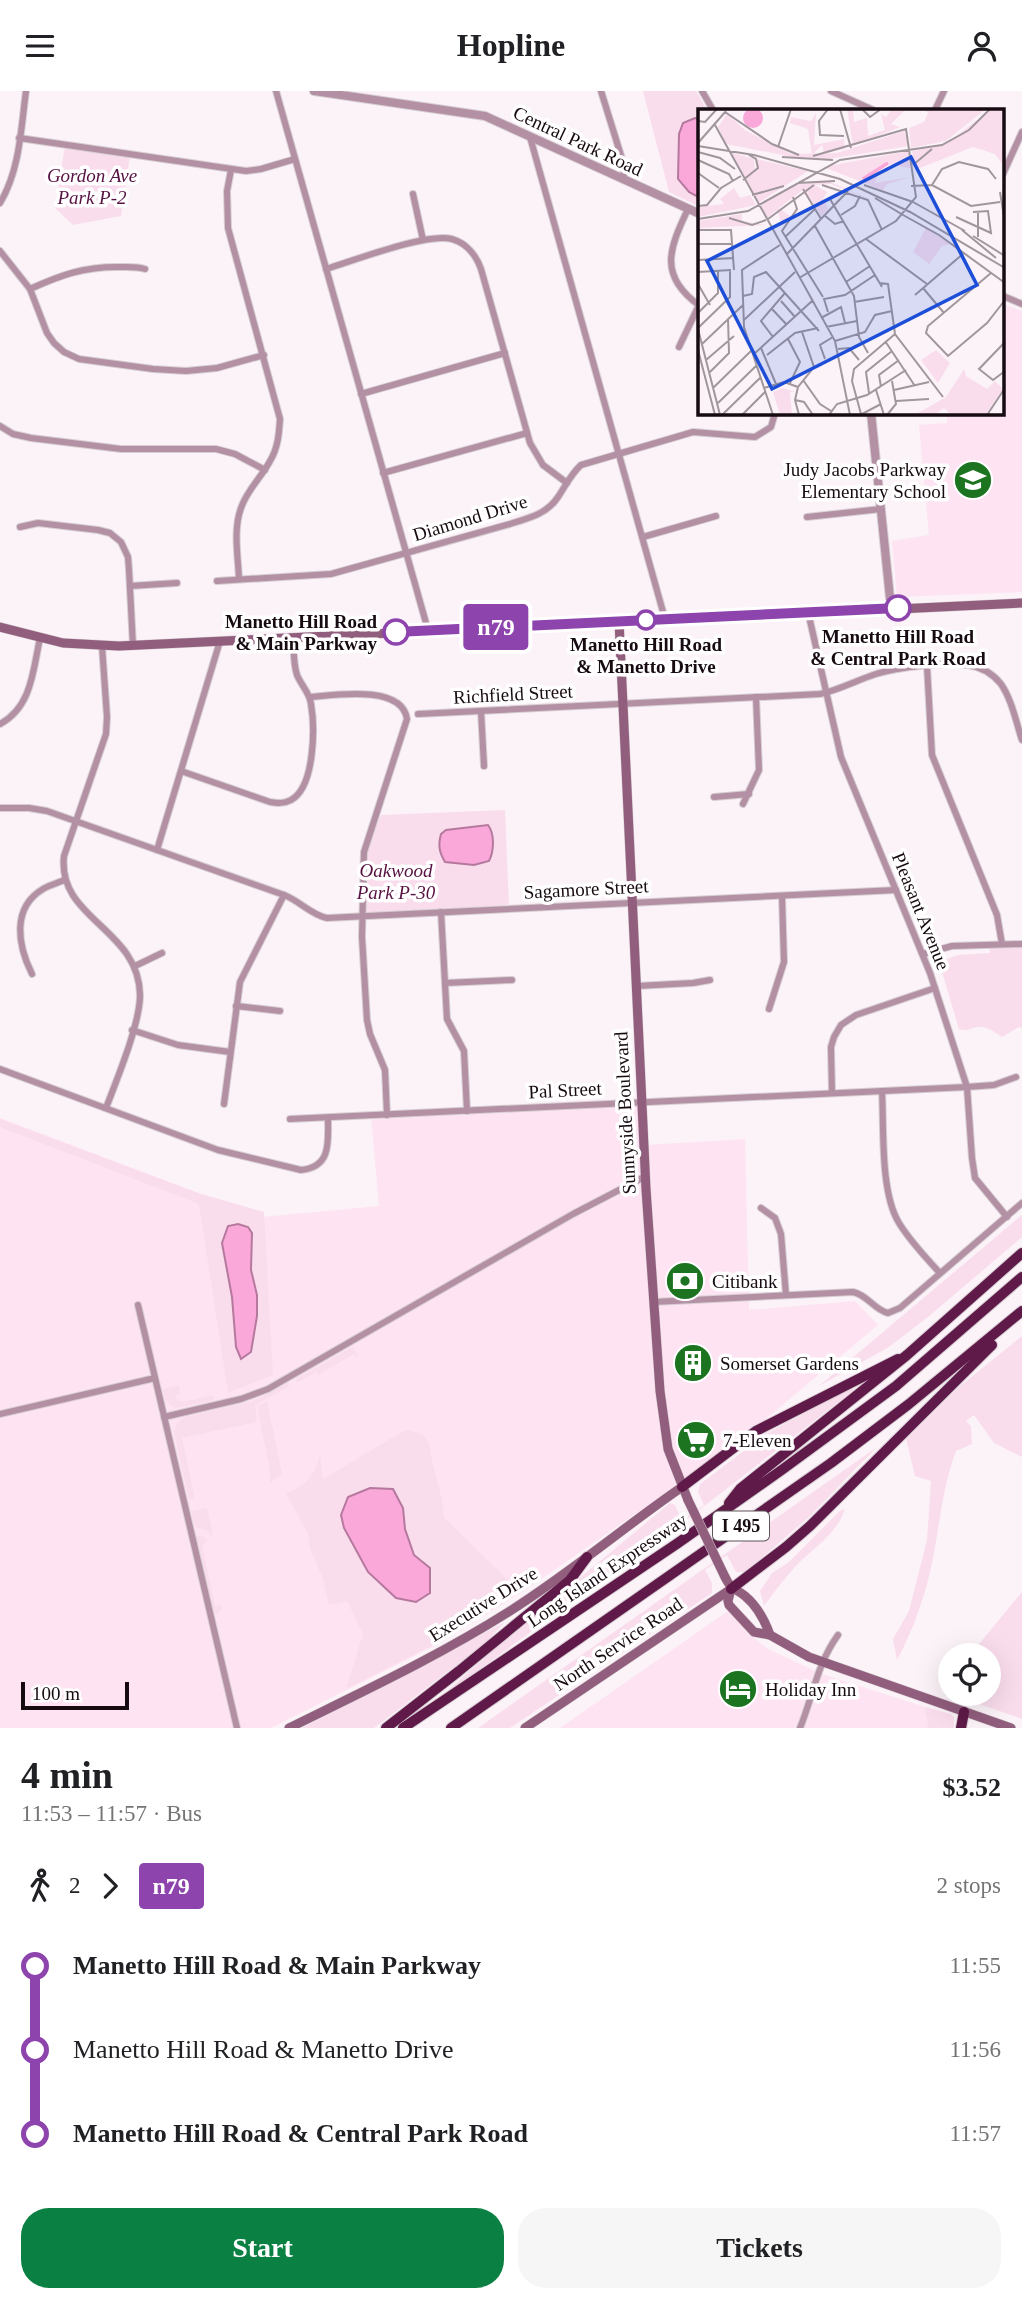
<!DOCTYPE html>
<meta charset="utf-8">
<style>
:root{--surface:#fff;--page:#f6f6f6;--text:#202124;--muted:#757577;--accent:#0b8043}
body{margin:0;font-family:Georgia,serif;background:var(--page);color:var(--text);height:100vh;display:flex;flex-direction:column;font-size:26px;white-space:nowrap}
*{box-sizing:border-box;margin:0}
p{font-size:23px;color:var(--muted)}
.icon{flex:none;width:38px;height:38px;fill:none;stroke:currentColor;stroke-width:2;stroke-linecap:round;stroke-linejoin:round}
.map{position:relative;height:1637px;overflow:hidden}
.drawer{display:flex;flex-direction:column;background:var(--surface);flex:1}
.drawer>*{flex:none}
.badge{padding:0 14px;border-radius:5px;font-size:24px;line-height:46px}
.controls{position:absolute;left:938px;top:1552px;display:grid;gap:14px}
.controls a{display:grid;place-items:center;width:63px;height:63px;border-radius:50%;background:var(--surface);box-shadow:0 7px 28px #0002;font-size:35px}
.scale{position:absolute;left:21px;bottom:18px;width:108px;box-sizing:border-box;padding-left:7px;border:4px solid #170b12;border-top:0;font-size:19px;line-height:24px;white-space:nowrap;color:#170b12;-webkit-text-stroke:5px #fff;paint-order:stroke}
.map>.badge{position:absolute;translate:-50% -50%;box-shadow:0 0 0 4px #fff}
.legs{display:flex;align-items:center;gap:10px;height:77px;padding:0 21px;font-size:23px}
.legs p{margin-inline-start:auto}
.summary{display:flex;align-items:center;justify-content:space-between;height:119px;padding:0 21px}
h1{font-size:38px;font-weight:800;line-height:52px}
.button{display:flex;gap:14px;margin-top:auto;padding:14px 21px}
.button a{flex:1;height:80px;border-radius:28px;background:var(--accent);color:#fff;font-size:28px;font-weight:800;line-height:80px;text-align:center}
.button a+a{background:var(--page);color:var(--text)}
ul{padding:0 21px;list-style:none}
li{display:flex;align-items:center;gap:24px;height:84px;font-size:26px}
li i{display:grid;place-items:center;width:10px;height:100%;margin:0 9px;background:currentColor}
li i::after{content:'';width:18px;height:18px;margin:-9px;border:5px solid;border-radius:50%;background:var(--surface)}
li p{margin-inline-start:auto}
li:first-child i{background:linear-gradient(#0000 50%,currentColor 0)}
li:last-child i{background:linear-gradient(currentColor 50%,#0000 0)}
header{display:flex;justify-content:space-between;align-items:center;height:91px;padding:0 21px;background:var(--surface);font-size:32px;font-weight:800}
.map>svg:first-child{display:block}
</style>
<header><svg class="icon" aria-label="menu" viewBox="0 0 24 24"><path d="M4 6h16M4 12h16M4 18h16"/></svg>Hopline<svg class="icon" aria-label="person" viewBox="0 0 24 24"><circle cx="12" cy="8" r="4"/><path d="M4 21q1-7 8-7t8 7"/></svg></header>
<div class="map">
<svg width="1022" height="1637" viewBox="0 0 1022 1637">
<rect width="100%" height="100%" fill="#fbf3f8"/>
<g fill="#fee3f2">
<polygon points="1003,213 1022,220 1022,501 897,506 892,450 929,444 919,334 947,332 947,322 1003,322"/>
<polygon points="643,1010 646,1054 745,1048 749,1219 855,1210 878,1234 756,1336 679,1395 657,1408 527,1498 442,1551 271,1637 0,1637 0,1027 262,1126 379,1115 371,1024"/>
<polygon points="728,1520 750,1544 768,1558 822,1583 925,1616 928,1637 560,1637"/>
</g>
<g fill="#fadded" fill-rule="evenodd">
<polygon points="643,0 696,0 707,19 700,19 700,116 669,101"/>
<polygon points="65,55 130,65 121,125 73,134 55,117"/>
<polygon points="505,719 509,814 365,822 366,761 381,724"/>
<path d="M989,853L1022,854V937L1019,936L1002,946C995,941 987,935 978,936C970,937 969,941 959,938L939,871L958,864L990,862Z"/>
<path d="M0,1028L198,1102L264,1121L273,1284L228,1302L199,1113L0,1036ZM238,1133L248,1136L251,1179L257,1204V1225L251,1261L236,1256L232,1206L222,1152L228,1135Z"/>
<polygon points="1022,1124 1022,1146 928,1226 889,1256 819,1295"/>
<path d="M1022,1245V1366L994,1352L974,1324L966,1330L971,1335L972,1353L956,1360C943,1395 940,1431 933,1467C926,1503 914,1537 897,1569L893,1548L909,1520L927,1449L931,1390L915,1385L906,1348L959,1296Z"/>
<polygon points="353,1256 358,1267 354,1263 318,1284 317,1280 297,1292 296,1288"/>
<polygon points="287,1293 290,1295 255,1314 257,1331 182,1347 195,1408 189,1408 174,1342 177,1332 185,1326 253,1310"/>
<polygon points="179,1294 180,1303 175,1304 177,1310 182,1309 183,1311 213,1304 214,1307 211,1310 175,1317 165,1309 163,1298"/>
<polygon points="852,1297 854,1299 681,1433 438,1608 512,1543 670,1412 675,1414 682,1429 704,1414 698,1401 700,1393 749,1356 761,1350 762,1345"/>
<polygon points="267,1310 282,1383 270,1392 270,1379 257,1315"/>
<path d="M405,1339C435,1342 428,1356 434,1378C438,1395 443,1407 444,1426L520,1501L439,1551L346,1598L363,1543L347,1510L329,1514L323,1488L310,1457L308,1443L286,1402C306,1396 314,1385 320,1365L323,1388Z"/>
<polygon points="877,1356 809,1426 745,1481 736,1481 727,1464 705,1479 712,1492 712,1502 510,1637 478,1637"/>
<polygon points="207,1417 214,1448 207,1439 195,1436 191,1420"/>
<path d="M845,1418C837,1443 813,1457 795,1476C784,1488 774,1501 764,1515L760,1500L772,1482L789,1471L841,1419Z"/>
<polygon points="196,1445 202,1445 208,1450 202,1454 215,1515 221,1514 223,1516 217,1523 214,1522"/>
<polygon points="1022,1501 1022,1628 982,1614 970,1603 989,1603 989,1564 970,1564"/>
<polygon points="505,1531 485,1552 374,1637 302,1637"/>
<polygon points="925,1616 951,1623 954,1626 954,1637 928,1637"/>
</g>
<g fill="#f9a8d9" stroke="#b5799d" stroke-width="2">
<polygon points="695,27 700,28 700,107 689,101 678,88 679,43 683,32"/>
<path d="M488,734C495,743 494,760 489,770L474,774L445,771C439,761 438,754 441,743L446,739Z"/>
<polygon points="238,1133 248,1136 252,1142 251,1179 257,1204 257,1225 251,1261 241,1268 236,1256 232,1206 222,1152 228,1135"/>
<polygon points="370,1397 393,1398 403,1417 405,1438 414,1464 430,1477 430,1502 416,1511 396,1507 368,1481 344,1437 341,1424 348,1406"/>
</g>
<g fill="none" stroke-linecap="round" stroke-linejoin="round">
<g stroke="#d7ced3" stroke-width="8">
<g id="minor">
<polyline points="276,0 428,539"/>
<polyline points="601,0 623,71 624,88"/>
<polyline points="702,0 713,19"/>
<polyline points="831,0 873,19"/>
<polyline points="935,19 944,0"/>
<polyline points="530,46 665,528"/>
<polyline points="19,47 246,80 261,78 295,68"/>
<path d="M231,79L227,100L228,137L280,328C279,343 278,357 270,370C261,387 247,399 241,417C233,439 238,465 239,488"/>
<polyline points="1003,83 1022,41"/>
<polyline points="413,103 423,149"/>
<path d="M0,112C20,79 21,37 26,0"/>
<path d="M688,118C669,158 658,185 700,215"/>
<polyline points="0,160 30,198 47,242 54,252 64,261 79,268 153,278 186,280 217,277 264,264"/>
<path d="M326,178C353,170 427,141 452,148C466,152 476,164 481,178L530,352L543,374L567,392"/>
<path d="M30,198C61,184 83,176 117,176C127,176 136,175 145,178"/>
<polyline points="1003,205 1022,213"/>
<polyline points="679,256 699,214"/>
<polyline points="361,303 505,262"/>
<polyline points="0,335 13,343 31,347 121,358 216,358 235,363 265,379"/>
<polyline points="383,382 527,342"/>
<polyline points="807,426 881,418"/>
<polyline points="20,436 38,432 98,439 110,442 121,451 128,466 129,479 133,555"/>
<polyline points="643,446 716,425"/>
<path d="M217,490L331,483L510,433C529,427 547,423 558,406C566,394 571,383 581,374L693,341L755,346L771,336L775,322"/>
<polyline points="130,495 177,492"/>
<polyline points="808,521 841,666 930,882 967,996 972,1067 975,1087 1007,1126"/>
<path d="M102,555L107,626L106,643L64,765C57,828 139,837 140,904C140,933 117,988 106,1017"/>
<polyline points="927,575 932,664 997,824 1002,853"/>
<path d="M310,606C334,604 402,593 407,628L364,761L362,846L367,929L370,943L385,979L387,1024"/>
<polyline points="481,620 484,675"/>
<path d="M418,623L820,603C839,599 857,589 876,583C898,576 946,571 968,574C981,576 993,583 1001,593C1012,609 1016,631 1022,649"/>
<path d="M0,633C32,616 33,579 40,547"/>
<path d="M181,680L270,711C277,712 284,713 291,709C315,696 315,636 311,613C310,602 301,594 297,584C293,572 294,558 293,546"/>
<polyline points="714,706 749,703"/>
<polyline points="743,713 759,679 756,606"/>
<path d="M0,717H29L47,720L284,804C300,810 311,824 327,827L896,799"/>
<polyline points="157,759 220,550"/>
<polyline points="441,821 447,928 464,960 467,1020"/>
<polyline points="923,863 952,855 1022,853"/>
<polyline points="135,875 162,862"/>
<path d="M32,883C18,855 11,817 43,798C50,794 58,792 64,789"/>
<polyline points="445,892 512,889"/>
<polyline points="637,895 693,892 710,889"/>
<polyline points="236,915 280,920"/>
<polyline points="769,918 784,871 782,805"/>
<polyline points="132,939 178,954 230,961"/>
<path d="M0,978L218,1059L301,1079C332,1076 328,1050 328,1027"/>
<path d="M882,1000C884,1037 880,1101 899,1132C910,1150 926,1167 940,1182"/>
<polyline points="832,1002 831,956 834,946 841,934 856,924 935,897"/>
<polyline points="224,1013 240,891 284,804"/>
<polyline points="290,1028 967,996 994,994 1016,986"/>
<polyline points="761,1117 775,1127 781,1143 786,1204"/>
<path d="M653,1211L853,1201C868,1204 874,1219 888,1222L900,1217L1022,1112"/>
<polyline points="138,1214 237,1637"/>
<polyline points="0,1323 155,1287"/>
<polyline points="164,1326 241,1308 268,1298 573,1123 646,1085"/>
<path d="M800,1637C813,1605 817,1573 838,1544"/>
</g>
</g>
<g stroke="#d7ced3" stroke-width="10">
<g id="tertiary">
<polyline points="314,0 485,25 700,123"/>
<polyline points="871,322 891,517"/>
</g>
</g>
<g stroke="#d7ced3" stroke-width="10">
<g id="secondary">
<polyline points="619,530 646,1098 660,1300 668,1358 688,1409"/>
<polyline points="0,536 63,552 119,555 1022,512"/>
<path d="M725,1486C732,1500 734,1496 745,1505C757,1515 765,1530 770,1544"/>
<polyline points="731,1498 728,1510 729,1514 754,1541 770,1544 809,1566 1011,1637"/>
<path d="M289,1637C364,1600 439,1565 510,1520C570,1482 624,1436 682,1396"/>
<polyline points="525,1637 731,1498"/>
</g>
</g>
<g stroke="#d7ced3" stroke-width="12">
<g id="motorway">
<polyline points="682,1396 756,1340 898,1268"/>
<polyline points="729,1412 740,1398 907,1264 1022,1162"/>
<polyline points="731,1498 786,1456 810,1435 992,1254"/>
<polyline points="386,1637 459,1580 570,1489 587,1466"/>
<polyline points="403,1637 678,1452 783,1378 896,1295 1022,1186"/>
<polyline points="451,1637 831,1372 909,1313 1022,1220"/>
<polyline points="961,1637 964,1621"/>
</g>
</g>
<use href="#minor" stroke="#b390a4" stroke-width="6"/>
<use href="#tertiary" stroke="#b390a4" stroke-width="8"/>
<use href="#secondary" stroke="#915e7d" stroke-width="9"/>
<use href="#motorway" stroke="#5f1a49" stroke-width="10"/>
<g stroke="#d7ced3" stroke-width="10" stroke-linecap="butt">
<polyline id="secondary-bridge" points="688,1409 725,1486"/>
</g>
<use href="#secondary-bridge" stroke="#915e7d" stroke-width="9"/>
</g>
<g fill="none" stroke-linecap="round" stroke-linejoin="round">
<g stroke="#fff" stroke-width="16">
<polyline id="line-1" points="396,541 898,517"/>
</g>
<use href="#line-1" stroke="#8e44ad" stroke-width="10"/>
</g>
<defs>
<g id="school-disc" transform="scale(2.0125)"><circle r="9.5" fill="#1c7420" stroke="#fff"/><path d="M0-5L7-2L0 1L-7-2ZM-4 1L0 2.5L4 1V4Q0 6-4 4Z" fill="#fff"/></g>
<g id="bank-disc" transform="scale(2.0125)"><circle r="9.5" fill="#1c7420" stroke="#fff"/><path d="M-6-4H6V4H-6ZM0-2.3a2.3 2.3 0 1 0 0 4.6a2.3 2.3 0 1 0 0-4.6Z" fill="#fff"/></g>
<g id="building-disc" transform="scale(2.0125)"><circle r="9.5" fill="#1c7420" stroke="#fff"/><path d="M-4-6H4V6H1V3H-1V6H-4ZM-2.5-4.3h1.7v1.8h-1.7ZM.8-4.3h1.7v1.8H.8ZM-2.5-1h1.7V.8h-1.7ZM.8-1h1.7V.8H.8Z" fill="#fff"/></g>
<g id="supermarket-disc" transform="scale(2.0125)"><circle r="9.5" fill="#1c7420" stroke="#fff"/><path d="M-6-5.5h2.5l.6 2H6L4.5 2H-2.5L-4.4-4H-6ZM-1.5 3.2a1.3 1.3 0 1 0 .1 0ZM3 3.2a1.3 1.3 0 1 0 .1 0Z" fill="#fff"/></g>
<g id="hotel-disc" transform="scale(2.0125)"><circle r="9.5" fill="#1c7420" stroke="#fff"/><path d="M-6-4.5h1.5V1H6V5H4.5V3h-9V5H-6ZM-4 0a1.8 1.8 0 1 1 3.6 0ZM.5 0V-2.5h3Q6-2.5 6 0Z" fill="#fff"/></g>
</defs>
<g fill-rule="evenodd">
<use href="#school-disc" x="973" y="389"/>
<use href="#bank-disc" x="685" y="1190"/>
<use href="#building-disc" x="693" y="1272"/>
<use href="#supermarket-disc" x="696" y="1349"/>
<use href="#hotel-disc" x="738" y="1598"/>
</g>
<g fill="#fff" stroke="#8e44ad" stroke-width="3.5">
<circle cx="898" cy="517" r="12"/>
<circle cx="646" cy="529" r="9"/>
<circle cx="396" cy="541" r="12"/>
</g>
<g text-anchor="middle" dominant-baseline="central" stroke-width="7" stroke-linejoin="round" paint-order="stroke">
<rect fill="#fff" stroke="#5d5459" stroke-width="2" x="713" y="1420.5" width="56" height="29" rx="5"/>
<g font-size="18" font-weight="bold" fill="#170b12">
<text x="741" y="1435">I 495</text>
</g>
<g font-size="19" fill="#170b12" stroke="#fff">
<text transform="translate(578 50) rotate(25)">Central Park Road</text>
<text transform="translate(470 427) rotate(-17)">Diamond Drive</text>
<text transform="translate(513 603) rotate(-3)">Richfield Street</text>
<text transform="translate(586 798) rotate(-3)">Sagamore Street</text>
<text transform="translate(921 820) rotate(68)">Pleasant Avenue</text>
<text transform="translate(565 999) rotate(-3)">Pal Street</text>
<text transform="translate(625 1022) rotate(-93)">Sunnyside Boulevard</text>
<text transform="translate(607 1479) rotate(-34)">Long Island Expressway</text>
<text transform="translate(483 1513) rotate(-32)">Executive Drive</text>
<text transform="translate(618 1553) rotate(-34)">North Service Road</text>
</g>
<g font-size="19" font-style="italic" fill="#571142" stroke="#fff">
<text x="92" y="84">Gordon Ave<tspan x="92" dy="22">Park P-2</tspan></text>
<text x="396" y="779">Oakwood<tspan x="396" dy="22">Park P-30</tspan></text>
</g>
<g font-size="19" fill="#170b12" stroke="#fff" text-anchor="start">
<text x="946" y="378" text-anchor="end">Judy Jacobs Parkway<tspan x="946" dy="22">Elementary School</tspan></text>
<text x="712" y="1190">Citibank</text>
<text x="720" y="1272">Somerset Gardens</text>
<text x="723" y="1349">7-Eleven</text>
<text x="765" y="1598">Holiday Inn</text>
</g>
<g font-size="19" font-weight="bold" fill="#170b12" stroke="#fff">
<text x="377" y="530" text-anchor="end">Manetto Hill Road<tspan x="377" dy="22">&amp; Main Parkway</tspan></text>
<text x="898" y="545">Manetto Hill Road<tspan x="898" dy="22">&amp; Central Park Road</tspan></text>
<text x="646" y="553">Manetto Hill Road<tspan x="646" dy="22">&amp; Manetto Drive</tspan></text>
</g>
</g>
<g transform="translate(698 18)">
<rect width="306" height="306" fill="#fbf3f8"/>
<path d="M149,0H155L156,13L169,9L170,27L187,21L183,5L188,8L194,0H208L193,15L202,18L155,37ZM226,0H288L248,32L213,39L211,19L226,13L230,4ZM293,0H306V57L297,45L275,38L217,61L214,42L247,36ZM118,4L116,36L146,30L147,40L126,44L124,36L114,46L110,20L92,14L93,8L113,12ZM29,5L47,21L93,45L139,44L206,22L211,37L125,51L99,49L28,35L20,18ZM211,42L212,59L189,55L181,60L177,74L213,68L189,75L185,81L125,58ZM32,43L56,50L57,65L59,50L110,62L60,94ZM130,72L184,95L133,75L117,76L129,83L125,90L130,100L123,107L106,80L81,99L92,107L84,115L79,101L69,109L61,97L94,76ZM36,79L42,89L52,86L58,96L0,108V98L26,95L22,90ZM44,105V112L68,116L0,119V112ZM228,119L252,135L244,137L231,155L215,143ZM238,241L252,254L240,274L223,251ZM266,260L268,267L289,280L297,272L305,280L287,306H253L246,299L236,306L220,304L248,288ZM85,279L97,283H92L94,306H82L75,283Z" fill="#fadded"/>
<path d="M45 9a10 10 0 1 1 20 0a10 10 0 1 1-20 0Z" fill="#f9a8d9"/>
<path fill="none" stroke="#f9a8d9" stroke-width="3.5" d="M165,70L190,54"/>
<path fill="none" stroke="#a0969c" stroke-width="2" d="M130,0L121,12L122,26L146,27M142,0L153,39M164,0L172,8L183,0M27,3L74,35L101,46M0,12L7,13L19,0M17,16L137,232L152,306M0,34L28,2M0,37L56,46L142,70L212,103L307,159M80,38L93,0M0,43L22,49L37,60M84,48L135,51M0,51L31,65L35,72M215,56L234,40M0,64L21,79M45,71L60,59L58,50L51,46M100,74L137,72M124,76L170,91L184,121M166,76L215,93M234,76L244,60L261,53L290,60L298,70M213,77L234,76L273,97L302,93M105,80L123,110M302,83L306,108M54,86L86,77M95,88L99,100L84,122L125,188M177,89L205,106M132,90L184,178M215,93L267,122M0,97L9,96L23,79L43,67M126,106L137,115L146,112M143,106L157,97L162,87M205,106L241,126L307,174M258,108L293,124L290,102L275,103M31,109L54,116L68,111M0,110L50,102L142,51L244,36L271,21L292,0M70,110L116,76M117,117L156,187L161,228L170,244M0,121H33L36,161M264,121L298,149M275,127L307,147M87,128L117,100M280,128V104M168,130L229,175M0,135H35M89,145L150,82M0,151L36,149M0,163L33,161M293,164L230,217L228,224L250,247L289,214L307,191M101,169L198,112L218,88L208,20L115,47M148,173L172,157M181,174L190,175L197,225L245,288M0,175L12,196M225,179L246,204M217,186L266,144M45,187L54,185L56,168L68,163L121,222M83,192L97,208M156,193L186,188M74,200L89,216M130,203L126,190L147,186L177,166M0,204L20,184V162M123,209L143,198L147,214M46,211L97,163M128,218L159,212M0,219L32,188V161M0,220L22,306M75,228L63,212L87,184M90,230L102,253L92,274M137,232L167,223L177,206L194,202M187,232L217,277M307,233L281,260L295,271L307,262M4,235L45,196M63,239L78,275M140,240L151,239L161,251M0,241L17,306M56,245L114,192M69,246L97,224L120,219M127,250L122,236L135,228M8,251L36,227M12,263L31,244L30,210M105,271L122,295L133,302M183,278L181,266L201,251M15,279L54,241M66,279L86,273L100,278M178,281L186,306M196,281L231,273M171,284L168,263L194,242M97,291L106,293L115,306M198,292L231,290M20,294L59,256M163,305L154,272L156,260L197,225M164,305L183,295M24,306L63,268M44,306L67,283M75,306L46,218L44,161L82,136M101,306L97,291L100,278L116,258L104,223M131,306L139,295L169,286L208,261M189,306L198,295L194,272M289,306L307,279"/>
<path fill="#1d4ed8" fill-opacity="0.15" stroke="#1d4ed8" stroke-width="3.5" d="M213,48L279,176L74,280L9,152Z"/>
<rect width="306" height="306" fill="none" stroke="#170b12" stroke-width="3.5"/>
</g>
</svg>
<div class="controls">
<a><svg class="icon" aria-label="locate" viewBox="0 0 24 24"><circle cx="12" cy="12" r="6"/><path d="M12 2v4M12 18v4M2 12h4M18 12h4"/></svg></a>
</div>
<div class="scale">100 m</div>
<b class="badge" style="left:496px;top:536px;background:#8e44ad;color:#fff">n79</b>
</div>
<section class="drawer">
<div class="summary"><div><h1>4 min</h1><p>11:53 – 11:57 · Bus</p></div><b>$3.52</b></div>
<div class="legs"><svg class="icon" aria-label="walk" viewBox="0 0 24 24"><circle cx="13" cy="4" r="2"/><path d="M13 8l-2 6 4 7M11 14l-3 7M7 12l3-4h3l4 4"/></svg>2<svg class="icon" aria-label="forward" viewBox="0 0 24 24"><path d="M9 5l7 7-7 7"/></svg><b class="badge" style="background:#8e44ad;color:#fff">n79</b><p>2 stops</p></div>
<ul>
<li><i style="color:#8e44ad"></i><b>Manetto Hill Road &amp; Main Parkway</b><p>11:55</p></li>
<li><i style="color:#8e44ad"></i><span>Manetto Hill Road &amp; Manetto Drive</span><p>11:56</p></li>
<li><i style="color:#8e44ad"></i><b>Manetto Hill Road &amp; Central Park Road</b><p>11:57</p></li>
</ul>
<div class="button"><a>Start</a><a>Tickets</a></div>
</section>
